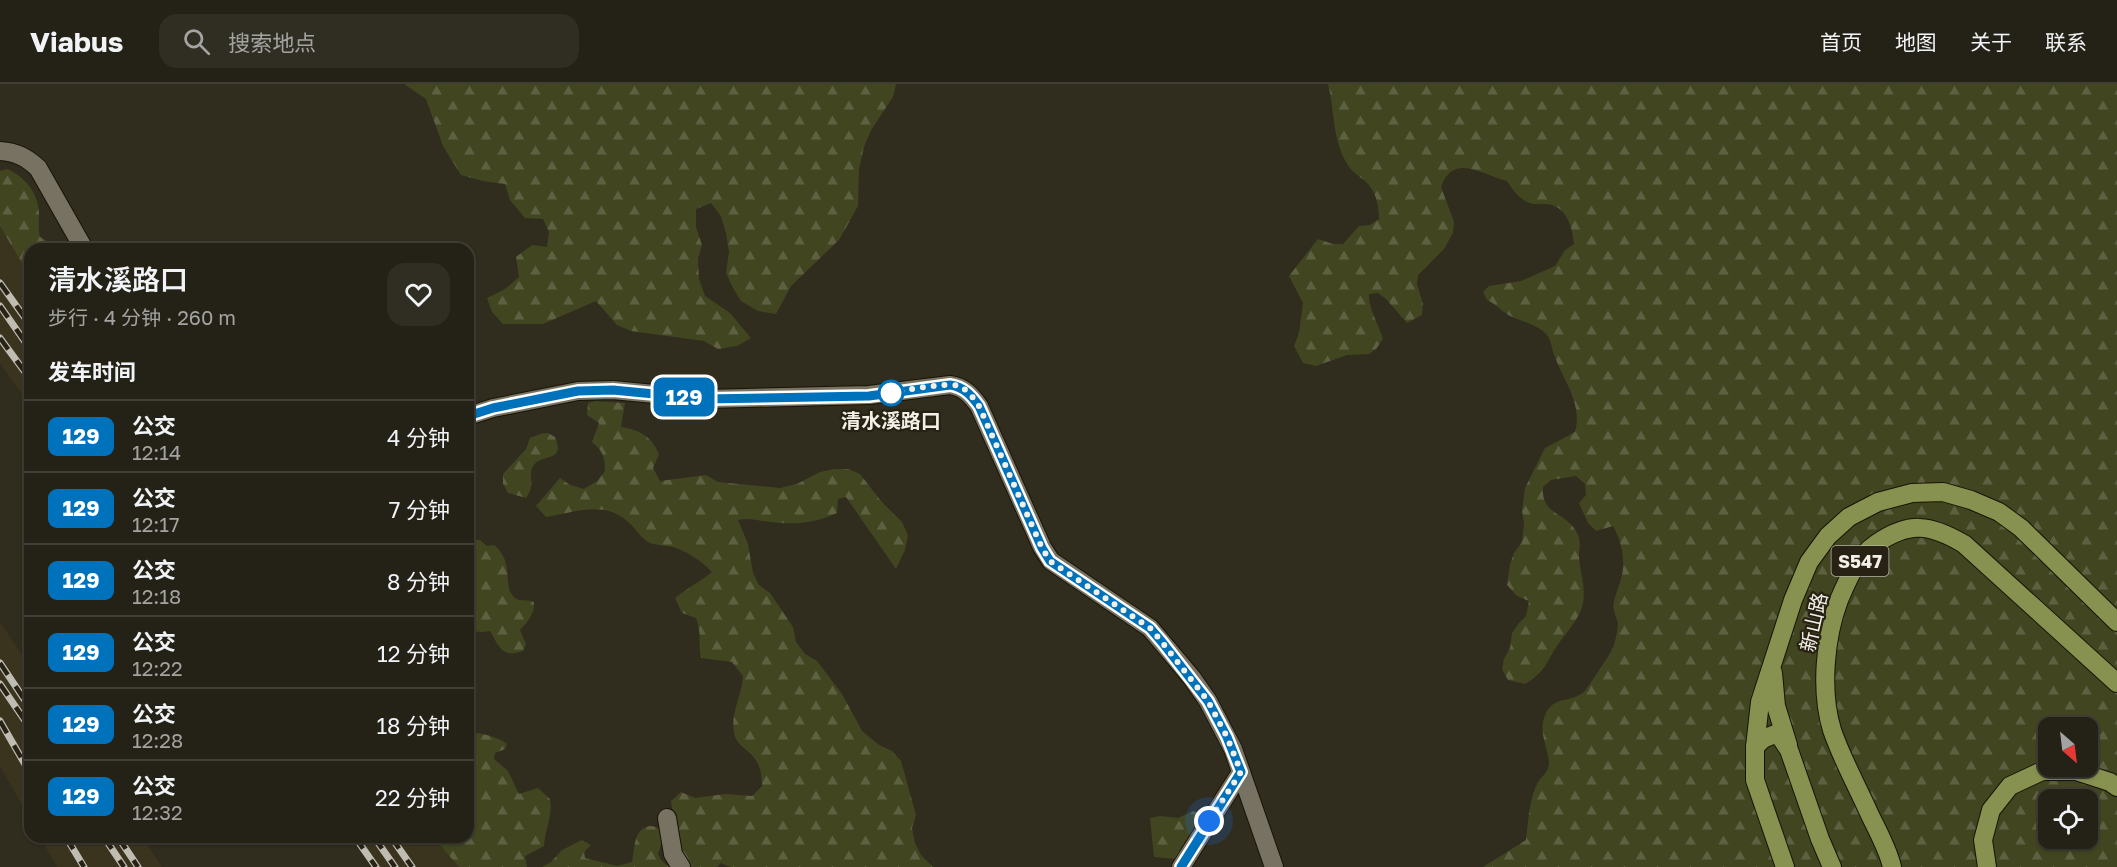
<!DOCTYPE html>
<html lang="zh">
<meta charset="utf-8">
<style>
:root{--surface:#242116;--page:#302e23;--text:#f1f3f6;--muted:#a3a3a1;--line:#413e35}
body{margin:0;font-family:"Golos Text","Noto Sans SC",sans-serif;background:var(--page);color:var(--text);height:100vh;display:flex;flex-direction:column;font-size:22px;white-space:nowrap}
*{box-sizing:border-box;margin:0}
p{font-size:20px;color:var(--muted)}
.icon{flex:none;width:33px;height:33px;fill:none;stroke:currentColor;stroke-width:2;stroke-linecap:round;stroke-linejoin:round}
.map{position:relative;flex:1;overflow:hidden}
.drawer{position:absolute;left:24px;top:159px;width:450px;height:600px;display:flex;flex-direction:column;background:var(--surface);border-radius:18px;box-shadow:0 2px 4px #0004,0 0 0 2px var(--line)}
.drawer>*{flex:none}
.badge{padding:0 12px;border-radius:9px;font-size:21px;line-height:39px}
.needle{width:39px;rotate:152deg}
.buttons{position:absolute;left:2038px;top:633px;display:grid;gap:12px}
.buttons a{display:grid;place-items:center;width:60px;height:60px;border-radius:12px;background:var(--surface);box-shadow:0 2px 4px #0004,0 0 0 2px var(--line);font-size:30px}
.you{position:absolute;width:30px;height:30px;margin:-15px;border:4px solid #fff;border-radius:50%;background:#1a73e8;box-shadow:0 0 0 9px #1a73e833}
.map>.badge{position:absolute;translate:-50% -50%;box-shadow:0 0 0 3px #fff}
h2{padding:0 24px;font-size:22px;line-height:54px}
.round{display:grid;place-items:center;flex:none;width:63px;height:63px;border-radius:18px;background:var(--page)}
.summary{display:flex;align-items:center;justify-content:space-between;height:102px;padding:0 24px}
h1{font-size:28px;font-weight:600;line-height:45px}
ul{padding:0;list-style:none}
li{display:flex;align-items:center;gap:18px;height:72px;padding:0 24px;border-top:2px solid var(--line)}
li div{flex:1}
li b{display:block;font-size:22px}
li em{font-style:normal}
li .badge{min-width:66px;font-weight:700;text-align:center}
header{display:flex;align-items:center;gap:36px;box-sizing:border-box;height:84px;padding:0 30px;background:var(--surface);border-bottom:2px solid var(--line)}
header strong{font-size:28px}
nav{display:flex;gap:33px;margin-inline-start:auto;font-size:21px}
.search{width:420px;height:54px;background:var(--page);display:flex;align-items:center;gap:15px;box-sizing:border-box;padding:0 21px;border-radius:18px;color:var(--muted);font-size:22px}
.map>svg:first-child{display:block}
</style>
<header>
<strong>Viabus</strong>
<div class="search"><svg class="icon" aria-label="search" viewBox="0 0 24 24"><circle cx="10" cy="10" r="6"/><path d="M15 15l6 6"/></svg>搜索地点</div>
<nav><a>首页</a><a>地图</a><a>关于</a><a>联系</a></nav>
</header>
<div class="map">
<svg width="2117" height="783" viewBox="0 0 2117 783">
<defs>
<pattern id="forest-firs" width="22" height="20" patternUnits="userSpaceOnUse" patternTransform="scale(1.5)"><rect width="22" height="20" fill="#414621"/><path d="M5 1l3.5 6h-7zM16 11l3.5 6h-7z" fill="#5d6141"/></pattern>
</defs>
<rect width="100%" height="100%" fill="#302c1e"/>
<g fill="#3a341f">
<polygon points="0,142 30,193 30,322 0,279"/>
<polygon points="0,538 30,583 30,735 0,682"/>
<polygon points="40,753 142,753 162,783 57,783"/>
<polygon points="355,753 433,753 459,783 377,783"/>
</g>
<g fill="url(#forest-firs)" fill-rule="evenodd">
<polygon points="404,0 896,0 893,13 871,46 864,63 859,85 858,122 839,156 791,202 776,230 758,227 741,217 733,204 726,189 729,168 726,149 721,132 711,119 696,125 696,143 702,161 698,175 699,195 705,212 730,229 751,254 737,262 718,265 704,257 631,247 617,241 596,217 543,240 503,240 492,228 487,214 505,205 519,193 516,173 532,161 547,163 549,148 543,135 525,134 510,116 505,100 483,97 461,91 443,62 426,15"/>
<path d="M1328,0H2117V783H1483L1526,756C1528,739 1529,718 1536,702C1539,694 1549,689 1549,679C1548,663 1539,650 1544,634C1552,610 1570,620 1584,608C1587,605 1610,570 1612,566C1615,560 1618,545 1618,539C1616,531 1612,526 1614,517C1616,509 1619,502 1621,495C1626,477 1622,458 1613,442L1596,447L1588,439L1579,419L1586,411L1585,400L1576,392L1551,396L1543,403C1541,431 1564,427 1576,447C1582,457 1579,463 1579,473C1580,489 1586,503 1583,519C1580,535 1566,548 1557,562C1552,569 1548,578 1543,585C1538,591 1532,596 1525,600L1508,596L1502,585L1504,575L1510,564L1512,549L1519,539L1526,532L1529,517L1517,512L1507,501L1510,480L1514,469L1522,458L1524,439L1522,427L1525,404L1545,364L1575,348C1583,320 1564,298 1555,273C1551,265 1552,254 1544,248C1535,240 1521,237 1510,232C1501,227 1496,220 1487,216L1483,208L1489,202L1521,197L1555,182L1565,166L1574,160C1572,142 1567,122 1546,120C1540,120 1532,121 1527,118C1519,114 1512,105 1507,97C1483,91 1453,68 1441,103L1454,138L1453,149L1444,165L1418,191L1417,200L1423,220L1422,231L1407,239L1386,215L1378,209L1369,210C1368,224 1379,241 1383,255L1376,265L1369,270L1347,271L1316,282L1303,279L1294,262L1299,249L1303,219L1289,192L1318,155L1333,160H1343L1359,142L1370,141L1379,135C1379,122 1376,106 1365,97C1359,92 1352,88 1348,81C1332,57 1335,27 1328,0ZM2049,644H2088V682H2049ZM2049,716H2088V754H2049Z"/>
<path d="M7,85C25,93 38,108 39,129C39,137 38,144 40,153L60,165H30V193L0,142V87Z"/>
<path d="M595,317L625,319L621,343C640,346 651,352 659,370L653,384L660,397L706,391L718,398L780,404L797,400L820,388L834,385H848L860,390L881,417L902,438L908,451L905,466L896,485L846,413L838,415L837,429C816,439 794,441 771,438C759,437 750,433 738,436L748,460L753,489L759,501L770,509L793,543L796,558L805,570L817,577L842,610L862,647L879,661L892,667L901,677L916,731L912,744L915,759L921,771L933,783H730L721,779L717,783H688L677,761L671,717L681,708L695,714L725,710L752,712L762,702C762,693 761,683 755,675C749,666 736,661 734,649C730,630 742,611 743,592L732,578L701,574C698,560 702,548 696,534L682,529L675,514C687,504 700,498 712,488C701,476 688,468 673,463C666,461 658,462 650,459C640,454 636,444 627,437C603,416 573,429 546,433L536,422L560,394L570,401L584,405L597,397L605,387C605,373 603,367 592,358L599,339L587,331L588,319Z"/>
<path d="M543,349H548L555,353C566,379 541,369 533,382C527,392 537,399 526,414L508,409L503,400V390L526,365L530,354Z"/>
<path d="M471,455L480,456L487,462L494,461C516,479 501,503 515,514C521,518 528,515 534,518C535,530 528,537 520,546L526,560L523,567C502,575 499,562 490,547L482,548L468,547V457Z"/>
<path d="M477,649C485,650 502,655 507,660L505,665L495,669L494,675L508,687L519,710L538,704L550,715C553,732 545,745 544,762L525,772L527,783H459L433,753H468V654Z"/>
<polygon points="1193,727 1198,729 1199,738 1177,775 1154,773 1150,734 1160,732 1178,734"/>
<path d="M650,742C667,743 662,759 658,770L661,776L669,783H542L551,778L562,766L582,756L591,761L584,768L585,774L617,782L632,778C635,764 633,745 650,742Z"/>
</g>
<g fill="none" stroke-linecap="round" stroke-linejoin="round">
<g stroke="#181407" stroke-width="20">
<g id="minor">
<path d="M0,67C16,68 26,73 38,84L84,165"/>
<path d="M468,332L493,324L578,307L613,306L706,315L869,311L950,301C964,303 971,311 979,322L1042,463L1051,477L1150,544L1192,594L1208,617L1233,665L1274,783"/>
<polyline points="667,734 673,770 681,783"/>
<polyline points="1181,783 1241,688"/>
</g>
</g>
<g stroke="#181407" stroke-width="20">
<g id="major">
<polyline points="1773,589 1776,622 1788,661"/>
<polyline points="1755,663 1763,655 1775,650 1781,654 1789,666 1820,755 1832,783"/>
<polyline points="1785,783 1755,696 1755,663 1760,618 1793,516 1809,478 1828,452 1849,433 1878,418 1912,409 1943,408 1971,416 1999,428 2021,444 2117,538"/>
<path d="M1892,783C1888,765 1877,746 1869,729C1857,702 1841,673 1832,646C1820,607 1825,553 1839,516C1848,495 1857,473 1876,460C1909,437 1930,440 1964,460L2117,599"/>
<polyline points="1987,783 1983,756 1991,726 2010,702 2042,687 2076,687 2110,698 2117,703"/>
</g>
</g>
<use href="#minor" stroke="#777262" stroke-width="18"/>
<use href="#major" stroke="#879150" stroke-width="18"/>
<g stroke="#bfbcb2" stroke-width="7">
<g id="rail">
<polyline points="0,199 30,241"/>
<polyline points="0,222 30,265"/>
<polyline points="0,254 30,295"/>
<polyline points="0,579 30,624"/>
<polyline points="0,600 30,644"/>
<polyline points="0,637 30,689"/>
<polyline points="66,753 84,783"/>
<polyline points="104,753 124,783"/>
<polyline points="118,753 138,783"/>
<polyline points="355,753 376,783"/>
<polyline points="374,753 395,783"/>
<polyline points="391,753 412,783"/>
</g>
</g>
<use href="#rail" stroke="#272214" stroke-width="4.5" stroke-dasharray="14" stroke-linecap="butt"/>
</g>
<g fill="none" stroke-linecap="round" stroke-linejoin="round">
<g stroke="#fff" stroke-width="14">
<path id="line" d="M468,332L493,324L578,307L613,306L706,315L869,312L950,301C964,303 971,311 979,322L1042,464L1050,477L1150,544L1162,558L1208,617L1227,653L1241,688L1181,783"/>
</g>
<use href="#line" stroke="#0072bc" stroke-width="9"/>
<path stroke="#f3f0e7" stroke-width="6" stroke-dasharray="0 10.8" d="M891,309C905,306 947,298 959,302C968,306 974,315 979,322L1042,464L1050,477L1150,544L1162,558L1208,617L1227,653L1241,688L1209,737"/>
</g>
<circle fill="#fff" stroke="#0072bc" stroke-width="3" cx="891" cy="309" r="12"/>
<g text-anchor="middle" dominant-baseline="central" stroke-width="4.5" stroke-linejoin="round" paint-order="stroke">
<rect fill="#272214" stroke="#b6b2a8" stroke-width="1.5" x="1831.5" y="462" width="57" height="30" rx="4.5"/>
<g font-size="18" font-weight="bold" fill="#f3f0e7">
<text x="1860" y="477">S547</text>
</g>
<g font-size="20" font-weight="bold" fill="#f3f0e7" stroke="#272214">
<text x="891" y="336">清水溪路口</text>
</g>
<g font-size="20" fill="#f3f0e7" stroke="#272214">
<text transform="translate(1813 538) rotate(-77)">新山路</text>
</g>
</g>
</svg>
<div class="buttons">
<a><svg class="needle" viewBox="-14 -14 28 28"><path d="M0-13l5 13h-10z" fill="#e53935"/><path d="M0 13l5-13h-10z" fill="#a3a3a1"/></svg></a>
<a><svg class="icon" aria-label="locate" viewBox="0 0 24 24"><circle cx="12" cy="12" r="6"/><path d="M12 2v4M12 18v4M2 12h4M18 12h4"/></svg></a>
</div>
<div class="you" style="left:1209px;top:737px"></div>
<b class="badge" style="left:684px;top:313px;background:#0072bc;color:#fff">129</b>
<section class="drawer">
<div class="summary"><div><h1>清水溪路口</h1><p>步行 · 4 分钟 · 260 m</p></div><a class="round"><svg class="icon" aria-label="heart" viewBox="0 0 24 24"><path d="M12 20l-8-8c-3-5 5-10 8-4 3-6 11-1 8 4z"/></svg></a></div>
<h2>发车时间</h2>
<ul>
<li><span class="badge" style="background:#0072bc;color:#fff">129</span><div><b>公交</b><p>12:14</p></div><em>4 分钟</em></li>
<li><span class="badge" style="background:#0072bc;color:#fff">129</span><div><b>公交</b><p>12:17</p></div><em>7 分钟</em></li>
<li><span class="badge" style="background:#0072bc;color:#fff">129</span><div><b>公交</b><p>12:18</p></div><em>8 分钟</em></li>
<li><span class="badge" style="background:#0072bc;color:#fff">129</span><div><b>公交</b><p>12:22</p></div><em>12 分钟</em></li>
<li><span class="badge" style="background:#0072bc;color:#fff">129</span><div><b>公交</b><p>12:28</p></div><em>18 分钟</em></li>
<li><span class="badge" style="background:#0072bc;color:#fff">129</span><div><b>公交</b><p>12:32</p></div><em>22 分钟</em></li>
</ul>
</section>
</div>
